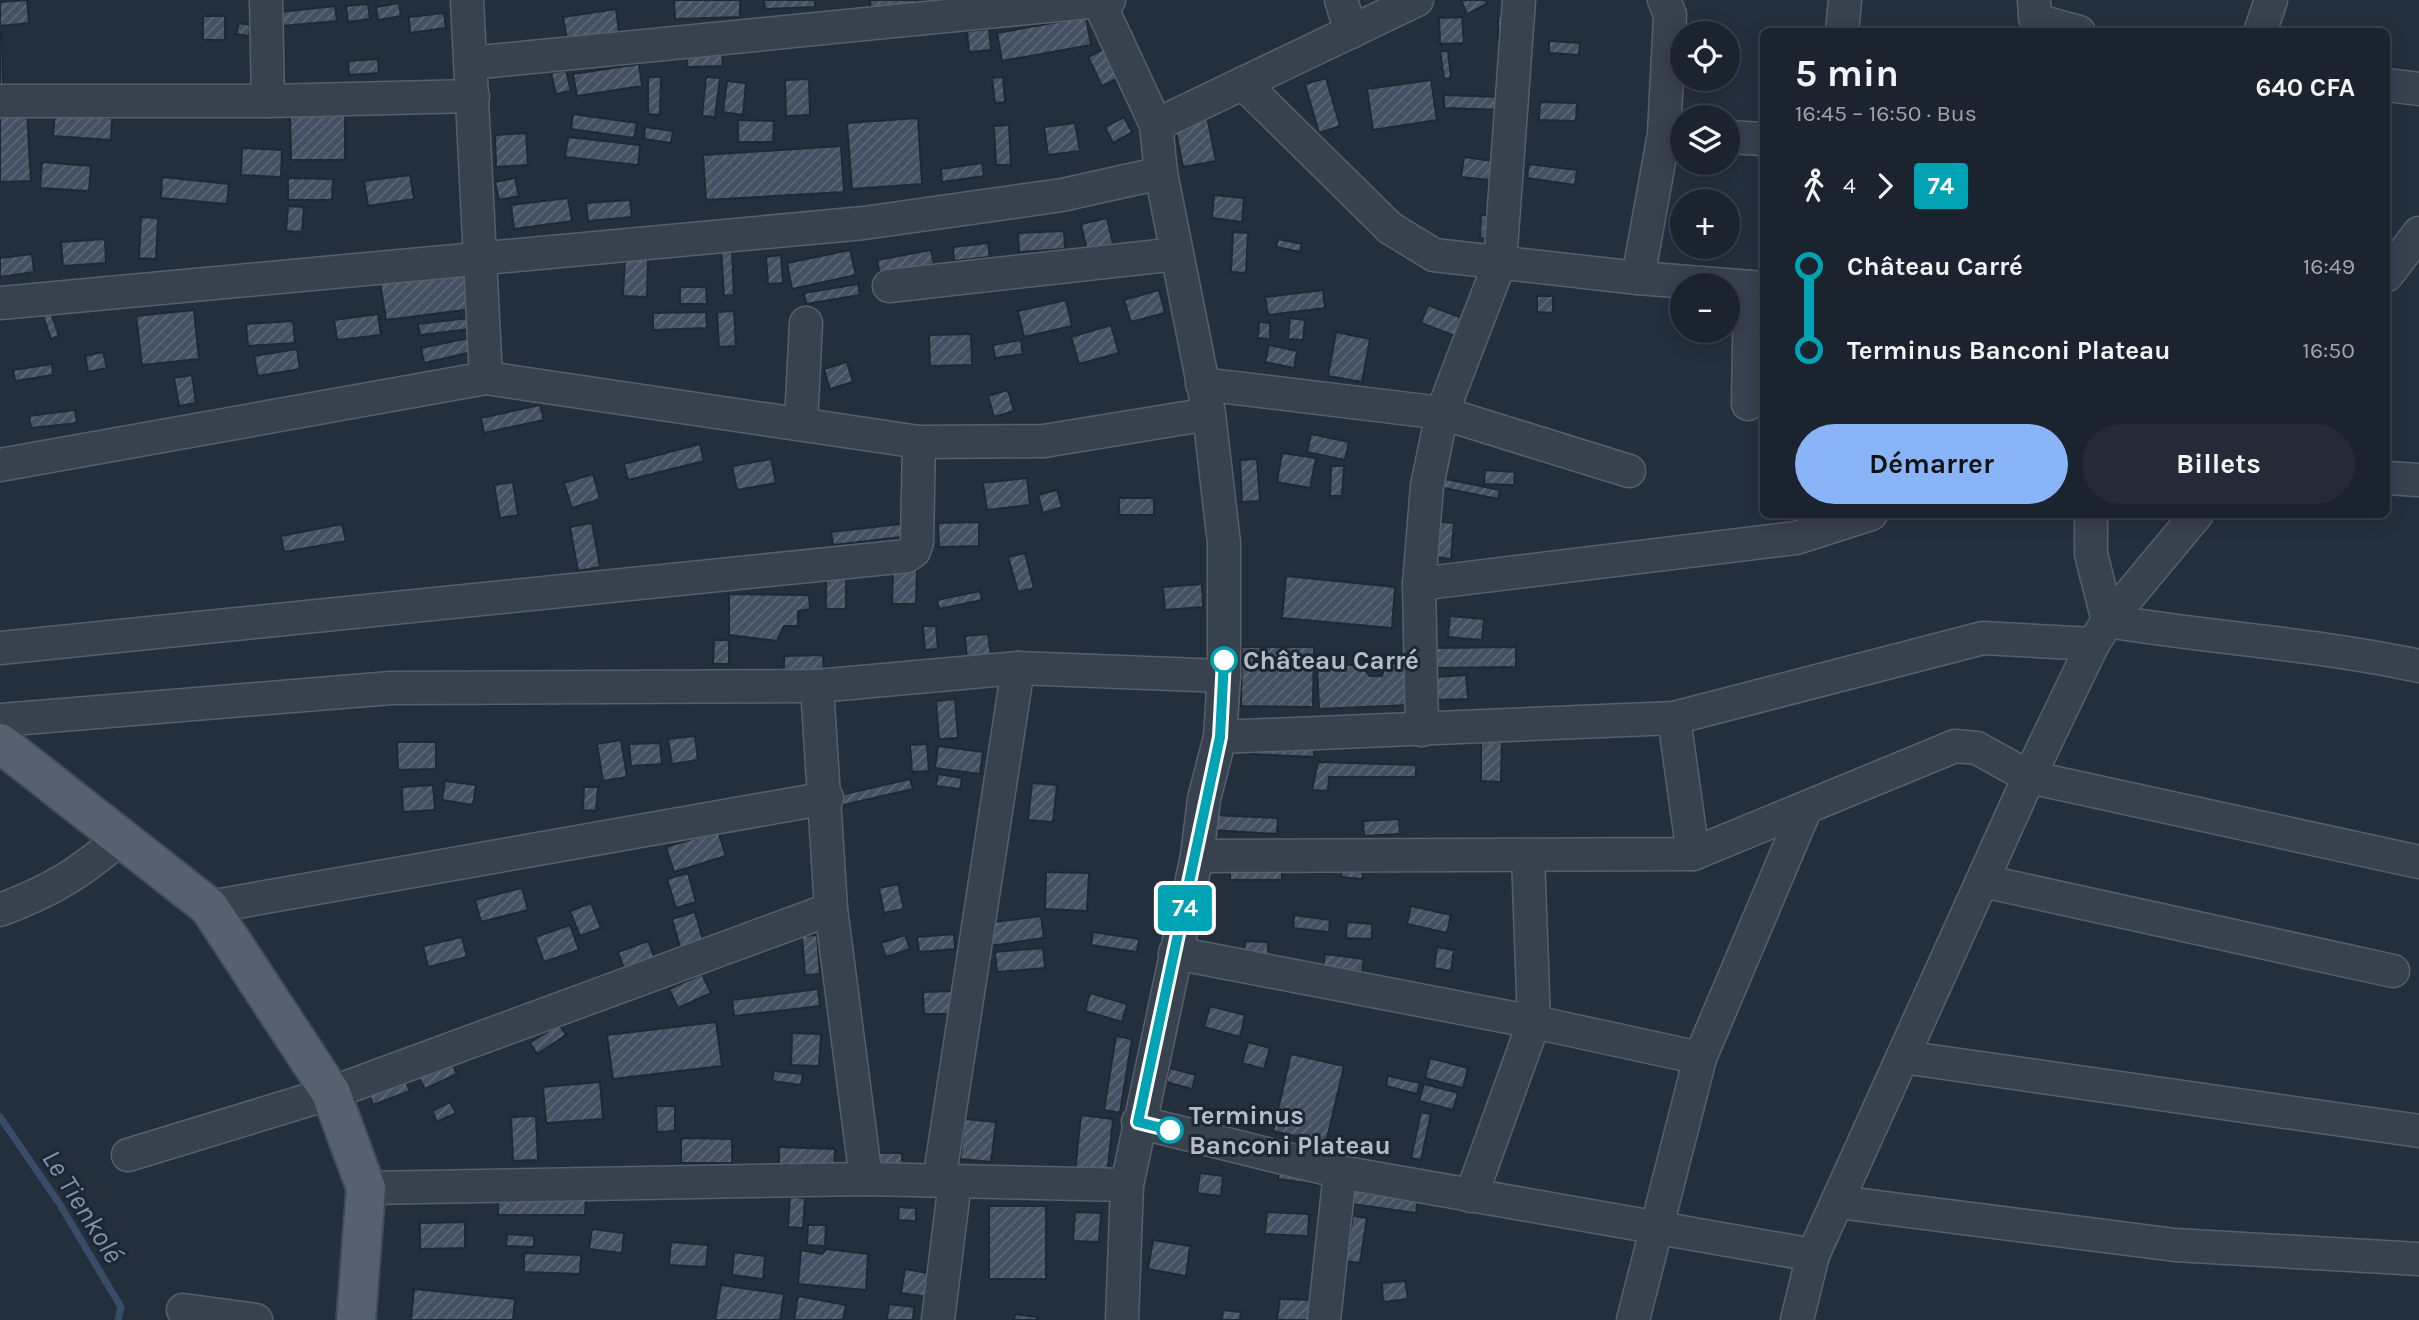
<!DOCTYPE html>
<html lang="fr">
<meta charset="utf-8">
<style>
:root{--surface:#1b232e;--page:#242b36;--text:#f1f3f6;--muted:#a0a4aa;--line:#39404a;--accent:#8ab4f8}
body{margin:0;font-family:Karla,sans-serif;background:var(--page);color:var(--text);height:100vh;display:flex;flex-direction:column;font-size:26px;white-space:nowrap}
*{box-sizing:border-box;margin:0}
p{font-size:23px;color:var(--muted)}
.icon{flex:none;width:38px;height:38px;fill:none;stroke:currentColor;stroke-width:2;stroke-linecap:round;stroke-linejoin:round}
.map{position:relative;flex:1;overflow:hidden}
.drawer{position:absolute;left:1760px;top:28px;width:630px;height:490px;display:flex;flex-direction:column;background:var(--surface);border-radius:10px;box-shadow:0 4px 18px #0003,0 0 0 2px var(--line)}
.drawer>*{flex:none}
.badge{padding:0 14px;border-radius:5px;font-size:24px;line-height:46px}
.fabs{position:absolute;left:1670px;top:21px;display:grid;gap:14px}
.fabs a{display:grid;place-items:center;width:70px;height:70px;border-radius:50%;background:var(--surface);box-shadow:0 4px 18px #0003,0 0 0 2px var(--line);font-size:35px}
.map>.badge{position:absolute;translate:-50% -50%;box-shadow:0 0 0 4px #fff}
.legs{display:flex;align-items:center;gap:10px;height:77px;padding:0 35px;font-size:23px}
.legs p{margin-inline-start:auto}
.summary{display:flex;align-items:center;justify-content:space-between;height:119px;padding:0 35px}
h1{font-size:38px;font-weight:700;line-height:52px}
.action{display:flex;gap:14px;margin-top:auto;padding:14px 35px}
.action a{flex:1;height:80px;border-radius:42px;background:var(--accent);color:#111;font-size:28px;font-weight:700;line-height:80px;text-align:center}
.action a+a{background:var(--page);color:var(--text)}
ul{padding:0 35px;list-style:none}
li{display:flex;align-items:center;gap:24px;height:84px;font-size:26px}
li i{display:grid;place-items:center;width:10px;height:100%;margin:0 9px;background:currentColor}
li i::after{content:'';width:18px;height:18px;margin:-9px;border:5px solid;border-radius:50%;background:var(--surface)}
li p{margin-inline-start:auto}
li:first-child i{background:linear-gradient(#0000 50%,currentColor 0)}
li:last-child i{background:linear-gradient(currentColor 50%,#0000 0)}
.map>svg:first-child{display:block}
</style>
<div class="map">
<svg width="2419" height="1320" viewBox="0 0 2419 1320">
<defs>
<pattern id="building-hatch" width="6" height="6" patternUnits="userSpaceOnUse" patternTransform="scale(1.75)"><rect width="6" height="6" fill="#455162"/><path d="M-1 1l2-2M0 6l6-6M5 7l2-2" fill="none" stroke="#5d6877"/></pattern>
</defs>
<rect width="100%" height="100%" fill="#242f3e"/>
<g fill="none" stroke-linecap="round" stroke-linejoin="round">
<polyline stroke="#394c67" stroke-width="7" points="0,1117 59,1203 121,1307 118,1320"/>
</g>
<g fill="url(#building-hatch)" stroke="#1f2835" stroke-width="2">
<polygon points="27,0 29,23 0,26 0,2"/>
<polygon points="674,0 740,0 740,17 675,19"/>
<polygon points="764,0 815,0 815,7 765,9"/>
<polygon points="870,0 916,0 916,3 871,10"/>
<polygon points="1461,0 1485,0 1487,4 1467,14"/>
<polygon points="399,3 401,16 378,20 376,7"/>
<polygon points="368,4 370,19 348,22 346,6"/>
<polygon points="335,6 337,21 282,26 280,12"/>
<polygon points="616,9 619,32 567,40 563,17"/>
<polygon points="444,13 446,28 410,33 409,17"/>
<rect x="203" y="16" width="22" height="24"/>
<rect x="1498" y="16" width="6" height="25"/>
<polygon points="1086,17 1091,45 1002,61 997,33"/>
<polygon points="1462,17 1464,43 1440,44 1439,18"/>
<polygon points="239,23 251,25 249,36 236,34"/>
<polygon points="989,29 991,50 969,52 967,31"/>
<polygon points="0,33 2,33 3,89 0,89"/>
<polygon points="1549,41 1580,43 1579,55 1549,53"/>
<polygon points="1106,48 1121,77 1102,86 1088,57"/>
<polygon points="1440,51 1448,51 1451,78 1444,79"/>
<polygon points="722,53 723,66 687,67 687,55"/>
<polygon points="378,59 379,73 349,75 348,61"/>
<polygon points="639,64 642,86 577,96 573,74"/>
<polygon points="566,70 571,91 556,94 551,73"/>
<polygon points="648,77 661,77 660,115 648,114"/>
<polygon points="706,77 720,78 715,117 702,116"/>
<polygon points="1003,77 1005,102 995,103 992,78"/>
<polygon points="1326,78 1340,126 1319,133 1305,84"/>
<polygon points="809,79 810,115 786,116 785,80"/>
<polygon points="1431,80 1437,120 1373,130 1367,89"/>
<polygon points="727,81 746,83 743,115 723,112"/>
<polygon points="1444,95 1502,97 1502,110 1444,108"/>
<polygon points="1540,102 1577,103 1576,121 1539,120"/>
<polygon points="27,112 31,181 0,182 0,114"/>
<polygon points="55,113 112,118 111,140 53,136"/>
<polygon points="345,113 345,160 291,160 290,114"/>
<polygon points="573,114 637,123 634,138 571,129"/>
<polygon points="1207,116 1216,161 1183,167 1174,122"/>
<polygon points="1124,117 1132,132 1113,143 1105,127"/>
<polygon points="918,118 922,184 852,189 847,123"/>
<polygon points="738,120 774,121 773,142 738,142"/>
<polygon points="1075,123 1080,151 1048,155 1044,127"/>
<polygon points="1009,125 1011,165 996,165 994,126"/>
<polygon points="645,127 673,131 671,143 644,139"/>
<polygon points="526,133 528,165 496,167 495,135"/>
<polygon points="568,137 640,145 638,165 565,157"/>
<polygon points="841,146 844,192 706,200 703,155"/>
<polygon points="242,148 282,150 281,177 241,175"/>
<polygon points="1464,157 1501,162 1499,181 1461,177"/>
<polygon points="42,162 91,166 89,191 40,188"/>
<polygon points="982,163 984,176 942,182 941,169"/>
<polygon points="1529,164 1577,170 1575,185 1527,178"/>
<polygon points="410,175 414,199 368,206 364,181"/>
<polygon points="162,177 229,184 227,204 161,198"/>
<polygon points="288,178 333,179 332,200 288,200"/>
<polygon points="515,178 519,196 499,200 495,182"/>
<polygon points="1214,195 1244,198 1242,222 1212,218"/>
<polygon points="568,198 572,221 514,229 511,205"/>
<polygon points="630,200 632,217 588,221 586,203"/>
<polygon points="288,206 304,207 302,232 286,231"/>
<polygon points="1481,215 1494,216 1492,239 1480,238"/>
<polygon points="141,217 158,218 156,259 139,258"/>
<polygon points="1107,218 1113,244 1087,250 1081,224"/>
<polygon points="1064,231 1065,249 1019,252 1018,233"/>
<polygon points="1233,232 1248,233 1246,273 1231,272"/>
<polygon points="105,239 106,263 63,266 61,242"/>
<polygon points="1278,239 1302,244 1300,252 1276,247"/>
<polygon points="988,243 990,257 954,261 953,247"/>
<polygon points="721,249 732,249 734,295 724,296"/>
<polygon points="850,250 856,275 792,289 787,263"/>
<polygon points="931,250 934,264 880,275 877,260"/>
<polygon points="32,254 34,272 0,277 0,258"/>
<polygon points="781,255 783,283 768,284 766,257"/>
<polygon points="625,257 648,258 647,297 623,296"/>
<polygon points="474,263 480,308 386,320 379,276"/>
<polygon points="858,284 860,295 806,304 804,293"/>
<polygon points="680,287 706,287 707,304 680,304"/>
<polygon points="1159,290 1165,313 1131,322 1124,300"/>
<polygon points="1323,290 1325,308 1268,315 1265,297"/>
<polygon points="1537,296 1553,296 1553,313 1537,312"/>
<polygon points="1066,300 1072,326 1024,337 1018,311"/>
<polygon points="1428,305 1470,321 1463,339 1421,323"/>
<polygon points="194,310 199,359 142,365 136,316"/>
<polygon points="734,311 736,346 719,347 717,312"/>
<polygon points="706,312 707,328 653,330 653,313"/>
<polygon points="51,313 59,336 51,339 43,316"/>
<polygon points="378,314 381,335 337,340 334,320"/>
<polygon points="469,318 471,329 420,335 418,324"/>
<polygon points="1290,318 1305,320 1303,340 1288,339"/>
<polygon points="293,321 295,343 248,346 246,324"/>
<polygon points="1259,322 1270,323 1270,339 1258,338"/>
<polygon points="1111,325 1119,353 1079,364 1071,337"/>
<polygon points="1336,332 1370,339 1362,382 1328,376"/>
<polygon points="971,334 972,365 930,366 929,335"/>
<polygon points="469,338 472,352 424,363 421,348"/>
<polygon points="1021,340 1023,354 995,358 993,345"/>
<polygon points="1269,345 1297,351 1294,368 1265,362"/>
<polygon points="297,349 300,369 258,376 254,356"/>
<polygon points="103,352 107,368 88,372 85,356"/>
<polygon points="847,362 853,382 830,389 824,369"/>
<polygon points="52,364 53,375 15,381 13,370"/>
<polygon points="192,375 196,403 179,406 174,378"/>
<polygon points="1008,390 1014,411 994,417 988,396"/>
<polygon points="540,405 544,420 484,433 481,418"/>
<polygon points="75,410 77,423 31,428 29,416"/>
<polygon points="1311,434 1349,442 1345,460 1307,452"/>
<polygon points="700,444 704,461 628,480 624,464"/>
<polygon points="1282,453 1316,458 1310,488 1277,482"/>
<polygon points="771,459 776,483 737,490 732,466"/>
<polygon points="1257,459 1260,501 1242,502 1240,460"/>
<polygon points="1331,466 1344,466 1342,496 1330,496"/>
<polygon points="1485,470 1515,472 1514,485 1484,484"/>
<polygon points="593,474 600,499 572,508 564,483"/>
<polygon points="1027,478 1030,505 987,510 983,483"/>
<polygon points="1441,478 1500,490 1498,499 1439,487"/>
<polygon points="513,482 518,515 500,518 494,485"/>
<polygon points="1057,490 1062,507 1043,513 1038,495"/>
<rect x="1119" y="498" width="35" height="17"/>
<polygon points="1433,521 1454,523 1451,559 1429,556"/>
<polygon points="979,522 979,546 939,547 938,523"/>
<polygon points="592,523 600,567 578,571 570,527"/>
<polygon points="909,523 910,536 833,545 831,532"/>
<polygon points="342,524 346,541 284,552 281,536"/>
<polygon points="1025,553 1034,588 1018,592 1008,557"/>
<rect x="826" y="568" width="20" height="41"/>
<polygon points="893,569 917,570 916,604 892,604"/>
<polygon points="1286,576 1395,587 1392,628 1282,618"/>
<polygon points="1202,584 1203,607 1165,610 1163,587"/>
<polygon points="980,591 982,600 939,609 937,600"/>
<polygon points="729,594 809,595 810,609 798,611 798,626 784,626 777,641 729,635"/>
<polygon points="1450,616 1484,619 1482,640 1448,637"/>
<polygon points="923,626 936,626 938,649 925,650"/>
<polygon points="988,634 991,656 967,659 965,636"/>
<polygon points="714,640 729,640 729,664 713,664"/>
<polygon points="1242,647 1314,647 1313,707 1241,706"/>
<polygon points="1516,647 1516,667 1436,668 1436,648"/>
<polygon points="823,655 824,673 784,674 784,656"/>
<polygon points="1408,662 1410,705 1319,709 1317,665 1360,665 1370,676 1382,676 1386,664"/>
<polygon points="1466,675 1468,699 1437,700 1436,677"/>
<polygon points="955,699 958,738 939,739 936,701"/>
<polygon points="695,736 698,760 672,764 668,739"/>
<polygon points="1481,736 1502,736 1501,782 1481,781"/>
<polygon points="621,740 627,777 603,781 597,744"/>
<polygon points="1252,740 1315,743 1314,757 1251,754"/>
<polygon points="397,742 436,742 436,769 398,770"/>
<polygon points="660,743 662,764 631,766 629,744"/>
<polygon points="927,744 929,771 912,772 910,745"/>
<polygon points="938,746 983,752 980,774 935,768"/>
<polygon points="1318,762 1416,765 1416,777 1329,777 1328,791 1312,790"/>
<polygon points="938,774 962,778 960,789 936,786"/>
<polygon points="910,779 913,789 843,805 840,795"/>
<polygon points="445,781 476,785 473,805 442,800"/>
<polygon points="1032,783 1057,785 1053,822 1028,820"/>
<polygon points="433,785 435,810 403,812 402,787"/>
<polygon points="584,787 598,787 596,811 583,810"/>
<polygon points="1212,815 1278,818 1277,834 1211,830"/>
<polygon points="1399,819 1400,834 1364,836 1363,821"/>
<polygon points="718,831 726,856 674,872 666,847"/>
<polygon points="1343,861 1364,863 1362,879 1341,877"/>
<polygon points="1230,863 1282,864 1282,880 1230,880"/>
<polygon points="1046,872 1089,873 1087,911 1045,909"/>
<polygon points="688,873 696,902 676,908 667,879"/>
<polygon points="898,884 904,909 884,913 879,888"/>
<polygon points="522,888 528,910 481,922 475,900"/>
<polygon points="591,903 601,928 580,936 570,911"/>
<polygon points="1411,906 1451,915 1447,933 1407,924"/>
<polygon points="695,912 705,947 682,954 672,919"/>
<polygon points="1294,915 1330,920 1329,932 1293,928"/>
<polygon points="1041,916 1044,938 989,946 986,923"/>
<polygon points="1347,922 1372,924 1372,939 1346,938"/>
<polygon points="570,925 579,950 544,962 535,937"/>
<polygon points="1093,932 1139,939 1137,952 1091,945"/>
<polygon points="954,934 955,949 919,952 917,937"/>
<polygon points="817,935 820,974 805,975 802,936"/>
<polygon points="905,935 910,949 886,957 881,943"/>
<polygon points="462,937 467,957 428,967 423,946"/>
<polygon points="648,941 656,962 626,974 618,952"/>
<polygon points="1245,941 1268,942 1268,959 1244,958"/>
<polygon points="1437,947 1454,950 1451,971 1434,968"/>
<polygon points="1043,948 1045,968 997,972 995,952"/>
<polygon points="1325,954 1364,959 1362,972 1323,967"/>
<polygon points="702,974 711,993 678,1008 669,989"/>
<polygon points="818,989 820,1006 734,1016 732,1000"/>
<polygon points="955,991 955,1014 924,1014 923,992"/>
<polygon points="1090,993 1127,1004 1122,1022 1085,1011"/>
<polygon points="1210,1006 1245,1015 1240,1037 1204,1027"/>
<polygon points="716,1022 722,1066 613,1079 607,1035"/>
<polygon points="559,1024 566,1035 537,1054 530,1043"/>
<polygon points="792,1033 821,1034 819,1066 791,1065"/>
<polygon points="1116,1036 1132,1039 1120,1113 1104,1110"/>
<polygon points="1248,1042 1270,1048 1264,1069 1242,1063"/>
<polygon points="1291,1054 1344,1066 1326,1143 1273,1131"/>
<polygon points="1430,1058 1468,1068 1463,1088 1425,1078"/>
<polygon points="451,1061 457,1074 425,1089 418,1076"/>
<polygon points="1170,1068 1196,1075 1192,1089 1166,1082"/>
<polygon points="774,1071 803,1074 801,1085 772,1081"/>
<polygon points="403,1074 410,1091 373,1105 367,1087"/>
<polygon points="1388,1076 1420,1083 1417,1094 1386,1086"/>
<polygon points="600,1082 603,1119 546,1123 543,1087"/>
<polygon points="1424,1084 1458,1093 1453,1110 1419,1101"/>
<polygon points="450,1102 456,1113 437,1122 432,1111"/>
<polygon points="656,1106 675,1106 675,1131 657,1132"/>
<polygon points="1421,1112 1431,1114 1421,1160 1411,1158"/>
<polygon points="1081,1115 1113,1119 1107,1177 1075,1173"/>
<polygon points="536,1116 538,1160 513,1161 511,1117"/>
<polygon points="965,1119 996,1122 991,1162 960,1159"/>
<polygon points="681,1138 732,1139 732,1163 681,1163"/>
<polygon points="779,1147 835,1149 834,1169 779,1168"/>
<rect x="871" y="1153" width="31" height="17"/>
<polygon points="1280,1165 1330,1173 1328,1186 1278,1179"/>
<polygon points="1200,1173 1223,1176 1221,1196 1197,1193"/>
<polygon points="1354,1188 1418,1197 1416,1213 1352,1204"/>
<polygon points="498,1197 586,1197 585,1215 498,1215"/>
<polygon points="790,1197 805,1198 803,1228 788,1227"/>
<rect x="989" y="1206" width="57" height="73"/>
<polygon points="899,1207 916,1208 916,1221 898,1220"/>
<polygon points="1075,1212 1101,1213 1099,1242 1073,1241"/>
<polygon points="1267,1212 1309,1214 1308,1236 1265,1234"/>
<polygon points="1353,1216 1367,1218 1360,1263 1345,1261"/>
<polygon points="465,1222 465,1248 420,1249 420,1223"/>
<polygon points="808,1225 826,1225 825,1246 807,1245"/>
<polygon points="592,1229 624,1233 622,1253 589,1249"/>
<polygon points="507,1234 534,1236 534,1247 506,1246"/>
<polygon points="1153,1240 1190,1246 1186,1276 1148,1269"/>
<polygon points="671,1242 708,1245 706,1267 669,1265"/>
<polygon points="827,1249 868,1254 866,1290 798,1284 801,1250 822,1254"/>
<polygon points="734,1252 765,1256 763,1279 732,1275"/>
<polygon points="524,1253 581,1255 580,1274 524,1272"/>
<polygon points="905,1269 933,1274 929,1297 901,1293"/>
<polygon points="1405,1281 1408,1299 1383,1302 1382,1283"/>
<polygon points="721,1285 784,1294 780,1320 715,1320"/>
<polygon points="414,1289 515,1299 513,1320 411,1320"/>
<polygon points="798,1296 846,1305 843,1320 794,1320"/>
<polygon points="1280,1299 1314,1300 1314,1320 1277,1320"/>
<polygon points="889,1304 914,1307 913,1320 887,1320"/>
<polygon points="1223,1310 1241,1312 1240,1320 1222,1320"/>
<polygon points="1015,1314 1037,1317 1037,1320 1014,1320"/>
</g>
<g fill="none" stroke-linecap="round" stroke-linejoin="round">
<g stroke="#565f6c" stroke-width="35">
<g id="minor">
<polyline points="266,0 268,101"/>
<polyline points="467,0 486,378"/>
<polyline points="1098,0 1156,125 1161,173 1209,414 1224,543 1224,676 1220,737 1204,799 1197,856 1127,1185 1122,1320"/>
<polyline points="1341,0 1351,32"/>
<polyline points="2034,0 2035,17 2043,22 2079,32"/>
<polyline points="1842,32 1845,0"/>
<polyline points="2260,32 2271,0"/>
<polyline points="471,63 1109,0"/>
<polyline points="1243,83 1390,228 1434,255 1638,278 1764,288"/>
<polyline points="2387,85 2419,89"/>
<polyline points="0,101 268,101 473,96"/>
<polyline points="1156,125 1417,0"/>
<polyline points="1727,137 1764,139"/>
<polyline points="2387,275 2419,233"/>
<polyline points="1638,278 1664,134 1670,15 1664,0"/>
<polyline points="889,286 1177,254"/>
<polyline points="0,303 864,223 1062,195 1161,173"/>
<polyline points="1202,384 1442,413 1629,471"/>
<polyline points="1748,404 1750,287"/>
<polyline points="801,422 806,323"/>
<polyline points="0,465 486,378 919,442 1044,441 1209,414"/>
<polyline points="2387,478 2419,480"/>
<path d="M2091,514V554L2108,621C2211,638 2317,644 2419,666"/>
<polyline points="1419,584 1796,538 1871,514"/>
<polyline points="0,648 907,556 914,551 917,542 919,442"/>
<polyline points="817,686 831,909 866,1179"/>
<polyline points="1674,718 1693,854"/>
<polyline points="0,720 391,688 817,686 1018,668 1224,676"/>
<polyline points="1422,730 1419,584 1427,486 1442,413 1500,262 1519,0"/>
<polyline points="1220,737 1674,718 1983,638 2093,644"/>
<polyline points="1197,856 1693,854 1955,746 1977,748 2029,777 2419,862"/>
<polyline points="1983,881 2393,971"/>
<polyline points="209,907 827,798"/>
<path d="M0,910C53,890 78,874 121,838"/>
<polyline points="1175,953 1534,1022 1700,1058"/>
<polyline points="1903,1057 2419,1131"/>
<polyline points="1138,1122 1340,1172 1813,1255"/>
<polyline points="128,1155 331,1093 831,909"/>
<polyline points="939,1181 1018,668"/>
<polyline points="366,1188 866,1179 1127,1185"/>
<polyline points="1471,1196 1534,1022 1528,856"/>
<polyline points="1838,1202 2175,1245 2419,1259"/>
<polyline points="183,1310 256,1320"/>
<polyline points="938,1320 955,1182"/>
<polyline points="1324,1320 1340,1172"/>
<polyline points="1633,1320 1700,1058 1805,810"/>
<polyline points="1797,1320 1813,1255 2029,777 2093,644 2108,621 2197,514"/>
</g>
</g>
<g stroke="#414a57" stroke-width="42">
<polyline id="major" points="0,743 209,907 331,1093 366,1188 356,1320"/>
</g>
<use href="#minor" stroke="#38414e" stroke-width="32"/>
<use href="#major" stroke="#56606e" stroke-width="38"/>
</g>
<g fill="none" stroke-linecap="round" stroke-linejoin="round">
<g stroke="#fff" stroke-width="16">
<polyline id="line-1" points="1170,1130 1138,1122 1220,737 1224,660"/>
</g>
<use href="#line-1" stroke="#00a3b4" stroke-width="10"/>
</g>
<g fill="#fff" stroke="#00a3b4" stroke-width="3.5">
<circle cx="1224" cy="660" r="12"/>
<circle cx="1170" cy="1130" r="12"/>
</g>
<g text-anchor="middle" dominant-baseline="central" stroke-width="6" stroke-linejoin="round" paint-order="stroke">
<g font-size="26" font-weight="bold" fill="#b4bcc9" stroke="#1d2633" text-anchor="start">
<text x="1243" y="660">Château Carré</text>
<text x="1189" y="1115">Terminus<tspan x="1189" dy="30">Banconi Plateau</tspan></text>
</g>
<g font-size="28" font-style="italic" fill="#7c92b1" stroke="#1d2633">
<text transform="translate(83 1206) rotate(58)">Le Tienkolé</text>
</g>
</g>
</svg>
<div class="fabs">
<a><svg class="icon" aria-label="locate" viewBox="0 0 24 24"><circle cx="12" cy="12" r="6"/><path d="M12 2v4M12 18v4M2 12h4M18 12h4"/></svg></a>
<a><svg class="icon" aria-label="layers" viewBox="0 0 24 24"><path d="M12 4l9 5-9 5-9-5zM3 14l9 5 9-5"/></svg></a>
<a>+</a>
<a>−</a>
</div>
<b class="badge" style="left:1185px;top:908px;background:#00a3b4;color:#fff">74</b>
<section class="drawer">
<div class="summary"><div><h1>5 min</h1><p>16:45 – 16:50 · Bus</p></div><b>640 CFA</b></div>
<div class="legs"><svg class="icon" aria-label="walk" viewBox="0 0 24 24"><circle cx="13" cy="4" r="2"/><path d="M13 8l-2 6 4 7M11 14l-3 7M7 12l3-4h3l4 4"/></svg>4<svg class="icon" aria-label="forward" viewBox="0 0 24 24"><path d="M9 5l7 7-7 7"/></svg><b class="badge" style="background:#00a3b4;color:#fff">74</b></div>
<ul>
<li><i style="color:#00a3b4"></i><b>Château Carré</b><p>16:49</p></li>
<li><i style="color:#00a3b4"></i><b>Terminus Banconi Plateau</b><p>16:50</p></li>
</ul>
<div class="action"><a>Démarrer</a><a>Billets</a></div>
</section>
</div>
